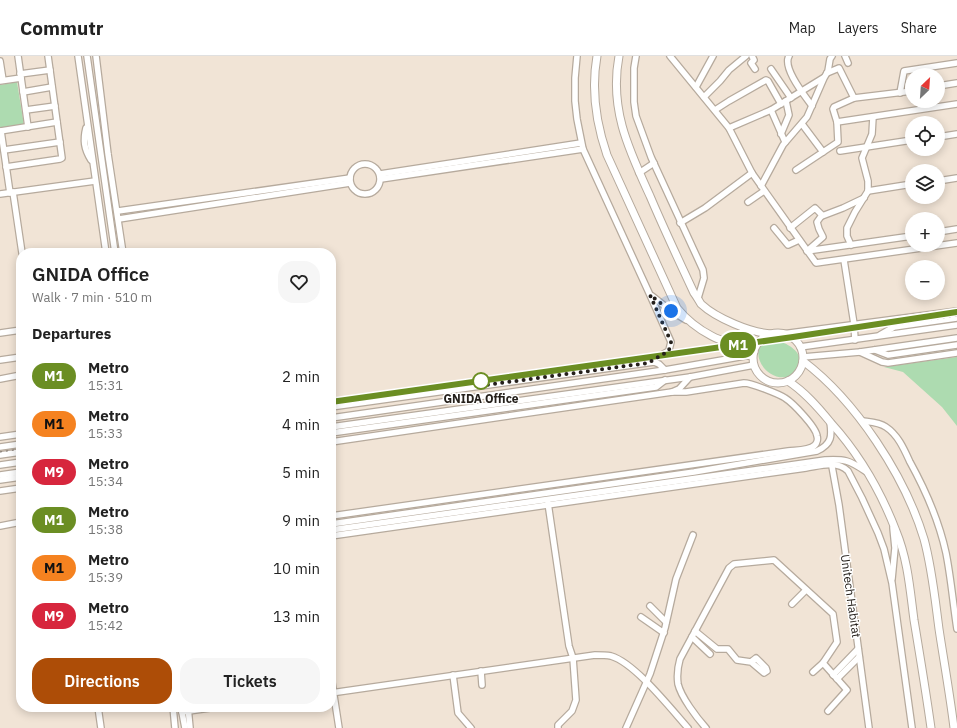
<!DOCTYPE html>
<meta charset="utf-8">
<style>
:root{--surface:#fff;--page:#f6f6f6;--text:#222;--muted:#767676;--line:#e0e0e0;--accent:#ad4d07}
body{margin:0;font-family:"IBM Plex Sans",sans-serif;background:var(--page);color:var(--text);height:100vh;display:flex;flex-direction:column;font-size:15px;white-space:nowrap}
*{box-sizing:border-box;margin:0}
p{font-size:13px;color:var(--muted)}
.icon{flex:none;width:22px;height:22px;fill:none;stroke:currentColor;stroke-width:2;stroke-linecap:round;stroke-linejoin:round}
.map{position:relative;flex:1;overflow:hidden}
.side{position:absolute;left:16px;top:192px;width:320px;height:464px;display:flex;flex-direction:column;background:var(--surface);border-radius:16px;box-shadow:0 2px 10px #0003}
.side>*{flex:none}
.badge{padding:0 8px;border-radius:13px;font-size:14px;line-height:26px}
.needle{width:26px;rotate:25deg}
.fabs{position:absolute;left:905px;top:12px;display:grid;gap:8px}
.fabs a{display:grid;place-items:center;width:40px;height:40px;border-radius:50%;background:var(--surface);box-shadow:0 2px 10px #0003;font-size:20px}
.you{position:absolute;width:20px;height:20px;margin:-10px;border:3px solid #fff;border-radius:50%;background:#1a73e8;box-shadow:0 0 0 6px #1a73e833}
.map>.badge{position:absolute;translate:-50% -50%;box-shadow:0 0 0 2px #fff}
h2{padding:0 16px;font-size:15px;line-height:36px}
.round{display:grid;place-items:center;flex:none;width:42px;height:42px;border-radius:16px;background:var(--page)}
.headline{display:flex;align-items:center;justify-content:space-between;height:68px;padding:0 16px}
h1{font-size:19px;font-weight:600;line-height:30px}
.action{display:flex;gap:8px;margin-top:auto;padding:8px 16px}
.action a{flex:1;height:46px;border-radius:16px;background:var(--accent);color:#fff;font-size:16px;font-weight:600;line-height:46px;text-align:center}
.action a+a{background:var(--page);color:var(--text)}
ul{padding:0;list-style:none}
li{display:flex;align-items:center;gap:12px;height:48px;padding:0 16px}
li div{flex:1}
li b{display:block;font-size:15px}
li em{font-style:normal}
li .badge{min-width:44px;font-weight:700;text-align:center}
header{display:flex;align-items:center;gap:24px;box-sizing:border-box;height:56px;padding:0 20px;background:var(--surface);border-bottom:1px solid var(--line)}
header strong{font-size:19px}
nav{display:flex;gap:22px;margin-inline-start:auto;font-size:14px}
.map>svg:first-child{display:block}
</style>
<header>
<strong>Commutr</strong>
<nav><a>Map</a><a>Layers</a><a>Share</a></nav>
</header>
<div class="map">
<svg width="957" height="672" viewBox="0 0 957 672">
<rect width="100%" height="100%" fill="#f1e4d6"/>
<g fill="#addbb0">
<polygon points="17,26 24,69 0,72 0,29"/>
<path d="M777,284C788,288 806,297 798,312C796,317 792,320 787,321C763,325 747,291 768,285C770,284 774,284 777,284Z"/>
<polygon points="957,301 957,370 942,351 903,316 884,311"/>
</g>
<g fill="none" stroke-linecap="round" stroke-linejoin="round">
<g stroke="#b6aa9d" stroke-width="8">
<g id="minor">
<polyline points="18,0 28,71"/>
<polyline points="78,0 106,197"/>
<polyline points="87,0 115,197"/>
<polyline points="96,0 108,98 123,197"/>
<polyline points="577,0 575,22 575,45 577,63 583,93 650,239 671,286 669,294 667,296 651,305"/>
<polyline points="636,0 634,12 634,46 636,60 651,101 703,214 704,222 698,242"/>
<polyline points="670,0 729,72 752,117 816,207 957,187"/>
<polyline points="752,0 754,4 751,7 755,13"/>
<path d="M789,0C782,12 805,40 812,50"/>
<polyline points="845,0 848,7"/>
<polyline points="0,5 3,24"/>
<polyline points="771,13 791,42"/>
<polyline points="827,17 839,12 854,42"/>
<polyline points="20,18 50,14"/>
<polyline points="0,25 21,22"/>
<polyline points="938,30 957,27"/>
<polyline points="696,31 713,0"/>
<polyline points="23,36 52,31"/>
<polyline points="900,37 904,15 957,7"/>
<polyline points="704,41 720,25 729,14 746,0"/>
<polyline points="26,54 55,50"/>
<polyline points="715,54 729,45 766,24 768,25 781,48"/>
<polyline points="771,54 785,86"/>
<polyline points="837,66 957,48"/>
<polyline points="802,68 823,96"/>
<path d="M86,72C83,84 84,93 91,104"/>
<polyline points="729,72 771,54 823,22"/>
<polyline points="0,75 57,66"/>
<polyline points="1,75 10,137"/>
<polyline points="781,78 789,59 786,45"/>
<polyline points="938,81 957,78"/>
<polyline points="4,94 60,86"/>
<polyline points="840,95 912,84"/>
<circle cx="365" cy="123" r="15"/>
<polyline points="6,111 60,103 62,102 48,0"/>
<polyline points="796,114 838,86 837,66 833,53 834,51 854,42 912,35"/>
<polyline points="639,117 654,107"/>
<polyline points="380,118 581,87"/>
<polyline points="381,123 583,93"/>
<polyline points="938,125 957,122"/>
<polyline points="761,130 783,89 807,61 824,22 828,15 830,3 832,0"/>
<polyline points="868,135 912,128"/>
<polyline points="13,136 22,197"/>
<polyline points="0,138 95,125"/>
<polyline points="748,146 764,135"/>
<polyline points="118,155 350,122"/>
<polyline points="822,160 843,152 864,142"/>
<polyline points="119,163 350,127"/>
<polyline points="680,167 705,152 752,117"/>
<polyline points="774,172 788,189 799,184"/>
<polyline points="790,172 815,152 822,159 817,166 819,173 823,181 807,195"/>
<polyline points="938,176 957,173"/>
<polyline points="851,189 847,180 847,172 855,156 868,135 868,125 862,102 872,78 873,61"/>
<polyline points="807,195 912,180"/>
<polyline points="844,204 854,268 855,284"/>
<polyline points="652,240 671,255 686,264"/>
<polyline points="0,277 21,274"/>
<polyline points="782,278 957,255"/>
<polyline points="880,279 894,271 957,262"/>
<polyline points="800,291 957,269"/>
<polyline points="875,294 888,299 957,289"/>
<polyline points="860,296 882,306 888,307 957,297"/>
<polyline points="803,301 860,296 957,282"/>
<polyline points="0,304 21,301"/>
<polyline points="0,323 21,319"/>
<polyline points="331,351 654,306 659,308 665,314"/>
<polyline points="331,362 665,314 745,300 753,300"/>
<path d="M863,365C871,366 879,366 886,371C898,379 904,393 910,406C926,435 939,465 946,497C951,522 953,547 957,573"/>
<polyline points="331,371 690,321 754,309"/>
<polyline points="331,377 656,331 665,324"/>
<polyline points="0,381 21,378"/>
<polyline points="331,386 672,336 679,333 690,321"/>
<polyline points="0,391 21,388"/>
<polyline points="0,399 21,396"/>
<polyline points="831,405 839,449 869,672"/>
<polyline points="0,409 21,406"/>
<polyline points="0,419 21,416"/>
<polyline points="0,424 21,421"/>
<polyline points="0,435 21,432"/>
<polyline points="548,447 569,590 573,602 576,644 572,655 558,669 558,672"/>
<path d="M331,460L788,395C795,394 809,395 815,389C817,387 818,383 817,380C816,371 793,347 785,342C779,338 751,327 744,327L686,336H672"/>
<path d="M331,468L694,416L817,395C832,388 832,380 830,366"/>
<polyline points="0,470 21,466"/>
<path d="M331,474L825,404C845,403 849,404 865,415"/>
<path d="M331,480L806,412C820,410 836,404 848,415L862,442L878,477L884,493L892,527L912,672"/>
<polyline points="892,523 895,492 893,472"/>
<polyline points="792,548 806,534"/>
<polyline points="650,550 666,566"/>
<polyline points="641,561 664,577"/>
<polyline points="695,575 717,593 728,593 737,604 751,606 764,617 767,615 766,612 756,602 751,606"/>
<polyline points="692,581 710,598"/>
<polyline points="481,615 482,629"/>
<polyline points="813,616 823,607"/>
<polyline points="453,619 458,657 471,672"/>
<polyline points="833,619 858,593"/>
<polyline points="331,620 339,672"/>
<polyline points="837,623 859,601"/>
<path d="M331,637L595,599C600,599 606,599 611,600C635,607 671,653 688,672"/>
<polyline points="98,651 101,672"/>
<polyline points="173,651 175,672"/>
<polyline points="181,651 185,672"/>
<polyline points="188,651 190,672"/>
<polyline points="182,656 217,651"/>
<polyline points="626,672 650,618 665,572 676,523 693,479"/>
<path d="M706,672C697,662 681,641 678,628C677,621 678,610 680,603L729,512L734,508L774,504L833,558L837,586L823,607L847,634L828,655"/>
</g>
</g>
<g stroke="#b6aa9d" stroke-width="9">
<g id="major">
<path d="M597,0C591,34 596,67 607,99L677,252C698,278 723,286 754,296"/>
<path d="M619,0C609,53 629,94 650,140C664,173 679,205 694,237C697,241 699,245 701,248C716,262 751,277 772,278"/>
<circle cx="778" cy="302" r="25"/>
<path d="M803,305C856,345 905,420 924,483C932,512 935,543 939,573C944,606 950,639 954,672"/>
<path d="M788,325C805,336 818,351 831,367C860,399 881,436 896,475C908,504 910,534 914,564C920,600 926,636 931,672"/>
</g>
</g>
<use href="#minor" stroke="#fff" stroke-width="5.5"/>
<use href="#major" stroke="#fff" stroke-width="7"/>
<g stroke="#7f766e" stroke-width="1" stroke-dasharray="2 4" stroke-linecap="butt">
<polyline points="331,349 957,260"/>
<polyline points="0,396 21,393"/>
</g>
</g>
<g fill="none" stroke-linecap="round" stroke-linejoin="round">
<g stroke="#fff" stroke-width="9">
<polyline id="line" points="331,346 793,281 957,256"/>
</g>
<use href="#line" stroke="#6b8e23" stroke-width="6"/>
<polyline stroke="#25201b" stroke-width="4" stroke-dasharray="0 7.2" points="481,325 479,330 648,307 667,296 669,294 671,286 650,239 671,255"/>
</g>
<circle fill="#fff" stroke="#6b8e23" stroke-width="2" cx="481" cy="325" r="8"/>
<g text-anchor="middle" dominant-baseline="central" stroke-width="3" stroke-linejoin="round" paint-order="stroke">
<g font-size="12" font-weight="bold" fill="#25201b" stroke="#fff">
<text x="481" y="342">GNIDA Office</text>
</g>
<g font-size="12" fill="#25201b" stroke="#fff">
<text transform="translate(851 540) rotate(82)">Unitech Habitat</text>
</g>
</g>
</svg>
<div class="fabs">
<a><svg class="needle" viewBox="-14 -14 28 28"><path d="M0-13l5 13h-10z" fill="#e53935"/><path d="M0 13l5-13h-10z" fill="#767676"/></svg></a>
<a><svg class="icon" aria-label="locate" viewBox="0 0 24 24"><circle cx="12" cy="12" r="6"/><path d="M12 2v4M12 18v4M2 12h4M18 12h4"/></svg></a>
<a><svg class="icon" aria-label="layers" viewBox="0 0 24 24"><path d="M12 4l9 5-9 5-9-5zM3 14l9 5 9-5"/></svg></a>
<a>+</a>
<a>−</a>
</div>
<div class="you" style="left:671px;top:255px"></div>
<b class="badge" style="left:738px;top:289px;background:#6b8e23;color:#fff">M1</b>
<section class="side">
<div class="headline"><div><h1>GNIDA Office</h1><p>Walk · 7 min · 510 m</p></div><a class="round"><svg class="icon" aria-label="heart" viewBox="0 0 24 24"><path d="M12 20l-8-8c-3-5 5-10 8-4 3-6 11-1 8 4z"/></svg></a></div>
<h2>Departures</h2>
<ul>
<li><span class="badge" style="background:#6b8e23;color:#fff">M1</span><div><b>Metro</b><p>15:31</p></div><em>2 min</em></li>
<li><span class="badge" style="background:#f58220;color:#111">M1</span><div><b>Metro</b><p>15:33</p></div><em>4 min</em></li>
<li><span class="badge" style="background:#d7263d;color:#fff">M9</span><div><b>Metro</b><p>15:34</p></div><em>5 min</em></li>
<li><span class="badge" style="background:#6b8e23;color:#fff">M1</span><div><b>Metro</b><p>15:38</p></div><em>9 min</em></li>
<li><span class="badge" style="background:#f58220;color:#111">M1</span><div><b>Metro</b><p>15:39</p></div><em>10 min</em></li>
<li><span class="badge" style="background:#d7263d;color:#fff">M9</span><div><b>Metro</b><p>15:42</p></div><em>13 min</em></li>
</ul>
<div class="action"><a>Directions</a><a>Tickets</a></div>
</section>
</div>
